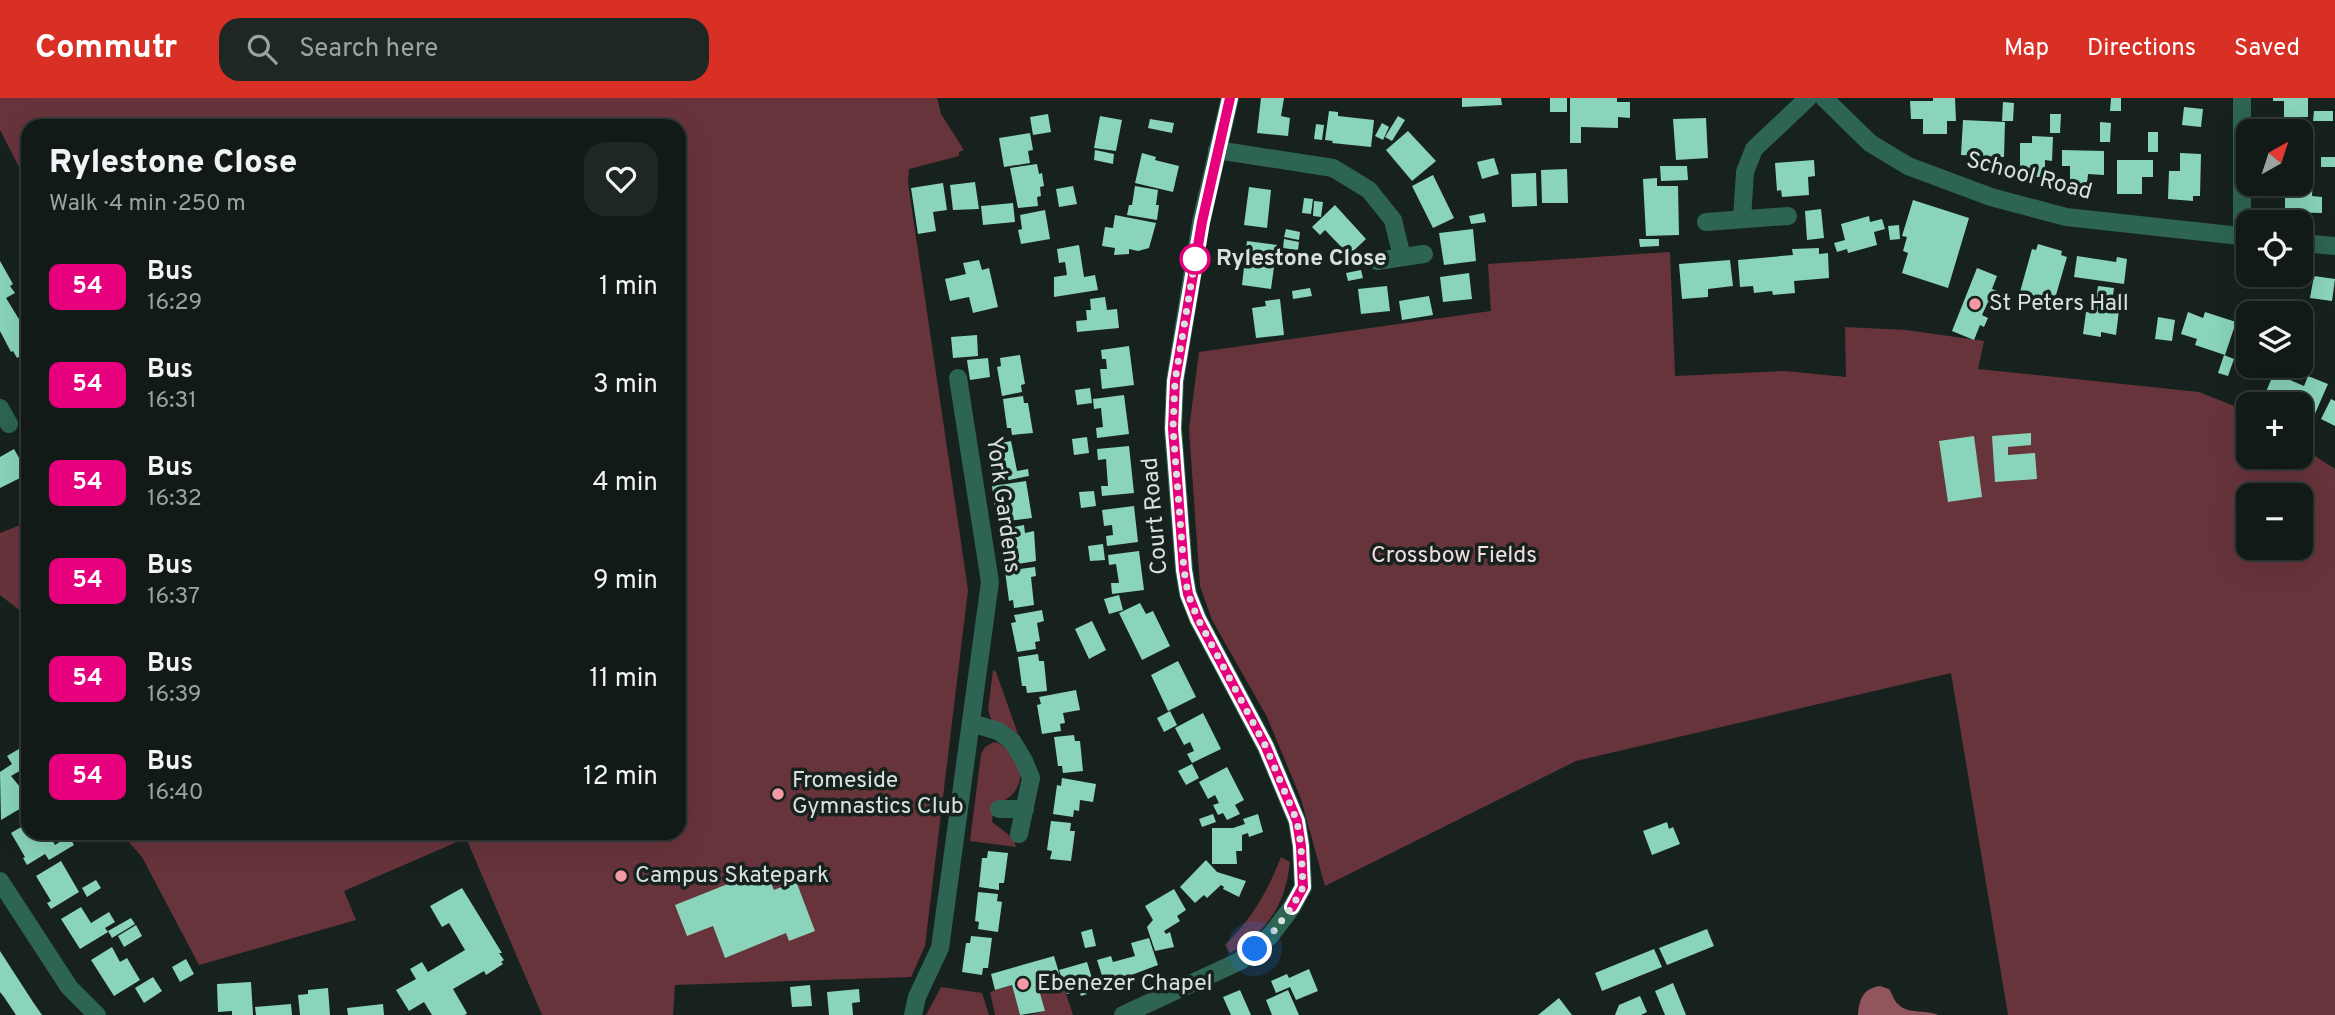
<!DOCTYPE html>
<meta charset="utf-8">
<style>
:root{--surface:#111a16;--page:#1e2723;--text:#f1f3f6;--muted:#9ca1a1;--line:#303835;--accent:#d93025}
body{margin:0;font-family:Overpass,sans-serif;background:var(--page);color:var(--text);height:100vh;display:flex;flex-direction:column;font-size:26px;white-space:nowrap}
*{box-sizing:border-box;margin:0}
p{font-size:23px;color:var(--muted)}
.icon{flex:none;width:38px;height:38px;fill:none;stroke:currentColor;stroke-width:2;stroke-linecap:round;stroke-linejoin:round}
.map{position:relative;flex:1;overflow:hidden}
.panel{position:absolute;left:21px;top:21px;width:665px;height:721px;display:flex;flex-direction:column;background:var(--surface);border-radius:21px;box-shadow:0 7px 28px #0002,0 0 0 2px var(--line)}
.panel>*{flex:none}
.badge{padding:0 14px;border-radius:10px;font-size:24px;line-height:46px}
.needle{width:46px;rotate:39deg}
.buttons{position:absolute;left:2236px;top:21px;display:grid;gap:14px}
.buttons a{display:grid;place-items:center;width:77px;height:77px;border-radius:14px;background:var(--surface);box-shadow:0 7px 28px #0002,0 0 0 2px var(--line);font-size:35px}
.you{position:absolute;width:35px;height:35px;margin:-18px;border:5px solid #fff;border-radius:50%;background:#1a73e8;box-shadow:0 0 0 10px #1a73e833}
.map>.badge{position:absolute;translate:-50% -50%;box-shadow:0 0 0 4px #fff}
.round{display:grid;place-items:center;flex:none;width:74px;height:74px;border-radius:21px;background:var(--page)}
.overview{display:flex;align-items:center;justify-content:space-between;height:119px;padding:0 28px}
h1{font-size:33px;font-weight:800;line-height:52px}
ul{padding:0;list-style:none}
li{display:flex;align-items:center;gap:21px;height:98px;padding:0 28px}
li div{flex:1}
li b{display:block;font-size:26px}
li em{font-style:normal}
li .badge{min-width:77px;font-weight:700;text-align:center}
header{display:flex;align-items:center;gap:42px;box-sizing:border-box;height:98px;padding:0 35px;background:var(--accent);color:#fff}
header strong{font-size:33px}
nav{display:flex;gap:38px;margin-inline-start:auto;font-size:24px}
.search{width:490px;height:63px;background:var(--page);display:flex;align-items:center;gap:18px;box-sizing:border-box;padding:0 24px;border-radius:21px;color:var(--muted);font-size:26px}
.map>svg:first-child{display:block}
</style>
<header>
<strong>Commutr</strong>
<div class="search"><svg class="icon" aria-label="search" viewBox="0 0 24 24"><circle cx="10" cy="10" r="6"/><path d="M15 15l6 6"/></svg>Search here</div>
<nav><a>Map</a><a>Directions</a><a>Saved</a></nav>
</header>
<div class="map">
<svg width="2335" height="917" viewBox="0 0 2335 917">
<rect width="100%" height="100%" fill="#17221e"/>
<g fill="#68343c" fill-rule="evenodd">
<polygon points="0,0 937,0 941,16 964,52 959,54 959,58 909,71 908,85 968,492 925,848 911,879 675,887 673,917 542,917 466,740 344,793 356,822 199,867 142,759 121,735 679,735 679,28 28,28 28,86 0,32"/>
<path d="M1670,154L1675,278L1785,273L1846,279L1845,229L1906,232L1984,243L1978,271L2199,294L2249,314V359H2301V349L2335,371V917H2008L1951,575L1576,663L1325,788L1301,701L1267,619L1212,522L1200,488L1189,331L1199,254L1491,213L1488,166ZM2249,397H2301V450H2249Z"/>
<polygon points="28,424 28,534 22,514 0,497 0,435"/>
<polygon points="993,572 996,574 1018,636 991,621 988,612"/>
<path d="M994,644C1026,652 1032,697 994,706L992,724L1013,740L1016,749L970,743L981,656L985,649Z"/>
<path d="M1281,759L1290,764C1285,808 1268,832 1230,855L1225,847C1251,822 1268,793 1281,759Z"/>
<polygon points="1059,875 1073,917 1030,917 1045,913 1036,881"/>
<polygon points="1012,887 1020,917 995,917 990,894"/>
<polygon points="941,889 982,895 989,917 926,917"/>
</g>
<path fill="#92545d" d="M1880,888L1889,891C1892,895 1894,903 1898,906C1908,917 1925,911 1938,917H1858C1859,902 1863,890 1880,888Z"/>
<g fill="#89d4bb">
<polygon points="1261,0 1284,0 1281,18 1290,20 1288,38 1257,35"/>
<polygon points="1462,0 1501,0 1502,7 1462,9"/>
<rect x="1550" y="0" width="17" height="14"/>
<polygon points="1570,0 1617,0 1617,4 1630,4 1630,20 1618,19 1618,30 1581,29 1581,45 1570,45"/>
<polygon points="1933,0 1955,0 1956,23 1947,23 1947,36 1923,36 1923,21 1911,21 1910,3 1933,3"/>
<polygon points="2111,0 2121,0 2121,13 2110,13"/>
<polygon points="2273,0 2308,0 2308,19 2284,19 2284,3 2273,3"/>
<polygon points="2003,4 2014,5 2013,23 2002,23"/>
<polygon points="2184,9 2203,11 2201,29 2182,27"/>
<polygon points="1329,13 1338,14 1338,18 1374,22 1371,49 1332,45 1333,43 1325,42"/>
<polygon points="2314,13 2333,13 2333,23 2313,23"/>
<polygon points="1048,16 1051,34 1033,37 1030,19"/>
<polygon points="2050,16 2061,16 2060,35 2050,35"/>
<polygon points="1100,18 1122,22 1116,53 1094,50"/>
<polygon points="1398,18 1405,22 1392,43 1385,39"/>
<polygon points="1706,20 1708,60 1676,62 1673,21"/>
<polygon points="1150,21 1174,25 1172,35 1148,30"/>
<polygon points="1963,22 2005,24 2004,59 1961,57"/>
<polygon points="2100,24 2111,25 2110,44 2100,44"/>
<polygon points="1382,25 1389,29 1383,42 1375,38"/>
<polygon points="1316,26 1324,27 1322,42 1314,41"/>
<polygon points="2272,29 2307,29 2307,63 2301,63 2301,33 2272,33"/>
<polygon points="1408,33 1436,63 1412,83 1386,52"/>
<rect x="2148" y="34" width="10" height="20"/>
<polygon points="1030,35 1033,52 1028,53 1030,65 1004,69 999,40"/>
<polygon points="2032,38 2053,39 2052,63 2045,62 2045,79 2020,79 2020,45 2032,45"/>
<polygon points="1095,52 1114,56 1113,66 1094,62"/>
<polygon points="2062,52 2104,53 2104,77 2088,76 2087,87 2070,86 2070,68 2062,68"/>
<polygon points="1142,55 1156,59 1155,62 1179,68 1173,94 1135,85"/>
<polygon points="2180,55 2201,56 2200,98 2193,98 2193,103 2168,101 2169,73 2180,73"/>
<rect x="2321" y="59" width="14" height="10"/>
<polygon points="1494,60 1499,76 1482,81 1477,64"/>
<polygon points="1814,62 1815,78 1808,79 1809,97 1782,99 1781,92 1777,93 1775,65"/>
<polygon points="2117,62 2153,62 2153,79 2142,79 2142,96 2117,96"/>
<polygon points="1037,66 1039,76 1042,75 1044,88 1040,89 1041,98 1037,99 1038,108 1018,110 1010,70"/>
<polygon points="1660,68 1687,68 1688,82 1661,83"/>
<polygon points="1567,71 1568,105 1542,105 1541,72"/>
<polygon points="1536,75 1537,108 1512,109 1511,76"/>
<polygon points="1433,77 1454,120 1433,130 1412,88"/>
<polygon points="2301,78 2313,78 2312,98 2322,99 2322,115 2285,114 2285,95 2289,95 2290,86 2301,86"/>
<polygon points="1657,80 1657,88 1678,88 1679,137 1646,138 1643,81"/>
<polygon points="975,84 979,111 953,112 950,87"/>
<polygon points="943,85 947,112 933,114 936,133 918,136 911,90"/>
<polygon points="1073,88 1077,106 1059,109 1056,91"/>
<polygon points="1135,88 1158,92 1156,107 1159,107 1157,122 1127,117 1129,107 1132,107"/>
<polygon points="1249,89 1271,92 1267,130 1244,127"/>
<polygon points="1304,100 1313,101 1311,116 1302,115"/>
<polygon points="1913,102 1969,120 1948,190 1902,175 1908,155 1903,153 1907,139 1902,138"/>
<polygon points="1314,103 1323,104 1321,119 1313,118"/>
<polygon points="1013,105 1015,124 983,127 981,108"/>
<polygon points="1335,107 1366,141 1349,157 1325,132 1320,137 1312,129"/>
<polygon points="1821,111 1824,140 1807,142 1805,113"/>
<polygon points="1045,112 1050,141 1021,146 1018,132 1022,131 1020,117"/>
<polygon points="1484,115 1486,124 1471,126 1469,118"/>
<polygon points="1115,117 1156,125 1149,150 1138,153 1129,151 1129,156 1114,157 1115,150 1102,148 1105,129 1113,130"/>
<polygon points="1869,118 1870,124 1882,121 1885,131 1874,134 1877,147 1848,155 1847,151 1837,154 1834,145 1845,142 1841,126"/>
<polygon points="1899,127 1900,141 1890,142 1888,128"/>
<polygon points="1286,131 1300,134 1299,142 1284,139"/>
<polygon points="1473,131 1476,163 1444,167 1439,135"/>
<polygon points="1284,141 1299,144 1298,152 1283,150"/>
<polygon points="1639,141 1659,141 1659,148 1640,149"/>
<polygon points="1247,143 1277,147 1271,191 1242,187"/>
<polygon points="2038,146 2062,153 2061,157 2067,159 2054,204 2020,194 2032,151 2036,152"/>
<polygon points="1079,147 1084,179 1095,177 1098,192 1054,199 1054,179 1067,177 1065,164 1059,165 1057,151"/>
<polygon points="1819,150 1819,156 1828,155 1829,180 1794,183 1795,195 1773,197 1772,193 1754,195 1753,188 1740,189 1738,162 1793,157 1792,151"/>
<polygon points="2077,158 2116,164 2117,159 2127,161 2124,186 2074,179"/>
<polygon points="979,162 982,172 989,170 998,209 973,215 969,199 950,203 945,181 966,176 963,165"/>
<polygon points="1730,162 1733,188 1708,191 1708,199 1682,201 1679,166"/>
<polygon points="0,163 13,186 10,188 15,195 6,200 28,236 28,254 17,260 13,253 11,254 0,233"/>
<polygon points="1977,170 1997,178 1992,191 2000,194 1995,207 1988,204 1982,217 1988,220 1984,229 1980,227 1974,242 1952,233"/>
<polygon points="1361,172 1363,180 1348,183 1346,175"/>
<polygon points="1469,175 1472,201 1443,204 1440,179"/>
<polygon points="2314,178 2335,181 2332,203 2310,200"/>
<polygon points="1387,188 1390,213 1361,216 1358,191"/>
<polygon points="2098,188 2114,190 2111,211 2119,212 2116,237 2101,234 2101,239 2083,236 2086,214 2094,215"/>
<polygon points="1310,190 1312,198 1293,201 1292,193"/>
<polygon points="1429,198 1433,217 1402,222 1399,203"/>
<polygon points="1105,199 1107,212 1117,211 1119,230 1077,234 1076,223 1087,222 1086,212 1091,212 1090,201"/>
<polygon points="1280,201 1284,237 1256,240 1252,210 1266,208 1265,203"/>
<polygon points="2188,214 2203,220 2205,214 2236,224 2225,257 2195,247 2197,241 2181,236"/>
<polygon points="2158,219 2175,222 2172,243 2155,241"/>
<polygon points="2244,230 2249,232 2249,263 2235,258"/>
<polygon points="977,237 978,258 953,260 951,239"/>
<polygon points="1129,248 1134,287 1102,291 1100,271 1107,271 1106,261 1102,261 1101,252"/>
<polygon points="1020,257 1025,286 1021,287 1022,294 1002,298 997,269 1001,268 1000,260"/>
<polygon points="2224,257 2234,261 2228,278 2218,275"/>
<polygon points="988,260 990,279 970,282 967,262"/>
<polygon points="2274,275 2304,288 2308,278 2328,286 2310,327 2301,323 2301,306 2274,306 2276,301 2265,296"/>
<polygon points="1090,290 1092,305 1077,307 1075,292"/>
<polygon points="1124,297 1129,336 1097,340 1096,330 1103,329 1102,320 1101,310 1094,311 1093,301"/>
<polygon points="1023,298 1024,305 1028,305 1033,335 1012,337 1011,330 1007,330 1003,301"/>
<polygon points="2331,301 2335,303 2335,328 2321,321"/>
<polygon points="2031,335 2031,347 2008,349 2008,357 2035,355 2037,381 1995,384 1992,338"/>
<polygon points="1974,338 1982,399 1948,404 1939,343"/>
<polygon points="1087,339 1089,355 1074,357 1072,341"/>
<polygon points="1011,343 1017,373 1028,371 1029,378 993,385 988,355 992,354 991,347"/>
<polygon points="1129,348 1134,395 1102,398 1101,388 1108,388 1106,361 1098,362 1097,351"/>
<polygon points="14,351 23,367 28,364 28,376 0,390 0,359"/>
<polygon points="1026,383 1032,420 1001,424 1000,417 996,417 992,388"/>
<polygon points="1094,393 1096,408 1081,410 1079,394"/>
<polygon points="1134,408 1138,444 1107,448 1106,438 1113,437 1112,427 1104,428 1102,412"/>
<polygon points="1024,427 1025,435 1034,433 1036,463 1005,468 1000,440 1004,439 1003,431"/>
<polygon points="1103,446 1105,462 1090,463 1088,448"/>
<polygon points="1139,453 1144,492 1112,496 1111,485 1119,485 1116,466 1109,467 1108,457"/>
<polygon points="1035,469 1036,478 1031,479 1034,507 1014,510 1013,502 1009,503 1005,473"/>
<polygon points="1119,497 1123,512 1109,516 1104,501"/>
<polygon points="1140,505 1146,516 1153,513 1170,548 1142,562 1119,515"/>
<polygon points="1042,512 1044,523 1037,525 1040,543 1035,544 1036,551 1017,554 1011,525 1016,524 1014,517"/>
<polygon points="1092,523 1106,552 1089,561 1075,531"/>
<polygon points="1038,556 1039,563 1044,563 1047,593 1027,595 1026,588 1022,588 1018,559"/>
<polygon points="1178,563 1196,599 1168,613 1151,577"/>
<polygon points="1076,592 1080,612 1063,615 1065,625 1060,626 1061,633 1042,636 1037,607 1041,606 1039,599"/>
<polygon points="1170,613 1177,627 1164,634 1157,620"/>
<polygon points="1203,615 1221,651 1192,665 1187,656 1194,653 1190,644 1184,647 1175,630"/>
<polygon points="1074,637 1075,643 1080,643 1083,673 1063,675 1062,668 1058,668 1054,639"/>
<polygon points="24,648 28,655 28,668 11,678 20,689 25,698 22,700 28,706 1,722 0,674 12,666 7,658"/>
<polygon points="1192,666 1199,680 1186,687 1178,673"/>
<polygon points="1227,669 1244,702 1235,707 1240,716 1227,722 1223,715 1218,717 1213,707 1219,705 1215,697 1208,701 1199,684"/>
<polygon points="1062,680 1096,686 1093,704 1080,702 1079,713 1074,712 1073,719 1053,716 1057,687 1061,688"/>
<polygon points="1213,716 1216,724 1202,729 1199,721"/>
<polygon points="1258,716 1263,734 1249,739 1248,735 1242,737 1242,753 1236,753 1237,766 1212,766 1212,730 1233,730 1245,726 1243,721"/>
<polygon points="1051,723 1071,725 1070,733 1075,733 1071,763 1050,761 1052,753 1047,752"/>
<polygon points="1667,724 1669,731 1673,729 1680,746 1652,757 1643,733"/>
<polygon points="28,725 28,735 48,735 55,747 69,738 74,747 49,762 45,756 27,767 23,760 25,759 11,735"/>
<polygon points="988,753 1008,755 1004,785 999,785 999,792 979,789 982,760 987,760"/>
<polygon points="1206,762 1217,774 1246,783 1239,799 1223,791 1224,789 1221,787 1207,800 1204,797 1195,805 1180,789"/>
<polygon points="61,763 79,794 51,811 47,805 51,803 36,778"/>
<polygon points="765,771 774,792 796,783 815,833 789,843 786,835 725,860 713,828 687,838 675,807"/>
<polygon points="96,782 101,790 87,799 82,790"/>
<polygon points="462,790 502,855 499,855 504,862 501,864 503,866 486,877 484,873 453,891 467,915 465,917 432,917 424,904 409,913 396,892 416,881 410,871 422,864 428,874 465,852 449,825 442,829 430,808"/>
<polygon points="1174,791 1186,812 1177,818 1180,823 1164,833 1166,836 1170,834 1174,849 1155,853 1147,829 1153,822 1145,808"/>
<polygon points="978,794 998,796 997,803 1002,804 998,834 978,831 979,824 975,823"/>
<polygon points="81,809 91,825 109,814 115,824 105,830 108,834 80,851 61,821"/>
<polygon points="131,820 135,826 112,840 108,833"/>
<polygon points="136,827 142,838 124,849 118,838"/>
<polygon points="1092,831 1096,848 1085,850 1081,834"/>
<polygon points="1707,831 1714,848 1667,867 1659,850"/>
<polygon points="971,838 992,840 988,870 983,870 982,877 962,874 966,845 970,845"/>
<polygon points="1149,840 1158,867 1105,887 1097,862 1111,858 1113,864 1135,858 1131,845"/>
<polygon points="112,849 120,864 127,860 140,882 114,898 91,862"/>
<polygon points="1654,851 1662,869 1602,893 1595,875"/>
<polygon points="0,853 33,904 42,917 16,917 4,899 0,894"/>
<polygon points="1054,858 1059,875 1036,881 1045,913 1020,917 1012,887 995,892 991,876"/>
<polygon points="186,861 194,876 180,884 172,869"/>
<polygon points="1087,864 1095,890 1086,892 1087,896 1081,898 1079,893 1067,896 1059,872"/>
<polygon points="1309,871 1318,893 1296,902 1290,889 1276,895 1271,883 1287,876 1289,880"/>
<polygon points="153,879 162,893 144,905 135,890"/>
<polygon points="251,884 253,917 232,917 232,913 218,914 217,886"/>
<polygon points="1673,885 1686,917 1665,917 1655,893"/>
<polygon points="810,887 812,908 792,909 790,889"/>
<polygon points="328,890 330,917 300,917 298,897 308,896 308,892"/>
<polygon points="859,891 860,904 852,905 853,917 829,917 827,894"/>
<polygon points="1240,892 1251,917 1231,917 1223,899"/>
<polygon points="1288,892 1299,917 1272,917 1266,902"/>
<polygon points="1640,898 1647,914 1641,917 1615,917 1619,907"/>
<polygon points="1559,900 1572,917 1538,917"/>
<polygon points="291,906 292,917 256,917 255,909"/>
<polygon points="383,906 384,917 348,917 347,910"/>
</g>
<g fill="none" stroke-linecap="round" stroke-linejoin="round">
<g stroke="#2d6453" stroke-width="18">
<polyline points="1824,0 1870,45 1908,68 1991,99 2066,119 2249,139"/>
<polyline points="2242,0 2242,139"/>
<polyline points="1217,52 1333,70 1369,92 1393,122 1402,159"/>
<polyline points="1742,121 1745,74 1754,51 1808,0"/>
<polyline points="1706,124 1788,118"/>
<polyline points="2301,145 2335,148"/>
<polyline points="1377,163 1424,156"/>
<polyline points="0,310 9,326"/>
<polyline points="971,625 998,633 1012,643 1024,663 1031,680 1019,736"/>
<polyline points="999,711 1025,711"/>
<polyline points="913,917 917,899 940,850 990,484 958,280"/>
</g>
<g stroke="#2d6453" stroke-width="18">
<polyline points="0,783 69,889 97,917"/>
<polyline points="1123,917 1240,863 1270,838 1292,809 1303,789 1301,748 1297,723 1266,649 1198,521 1188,496 1184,472 1173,331 1175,283 1201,124 1230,0"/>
</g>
</g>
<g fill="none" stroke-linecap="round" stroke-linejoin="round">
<g stroke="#fff" stroke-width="16">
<polyline id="line" points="1230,0 1202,124 1175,283 1173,331 1175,355 1184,472 1188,496 1198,521 1266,649 1297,723 1301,748 1303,789 1292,809"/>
</g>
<use href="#line" stroke="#e6007e" stroke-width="10"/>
<polyline stroke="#d9e1de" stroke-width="7" stroke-dasharray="0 12.6" points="1195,161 1197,150 1175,283 1173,331 1184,472 1188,496 1198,521 1266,649 1297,723 1301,748 1303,789 1292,809 1270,838 1255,851"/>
</g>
<circle fill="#fff" stroke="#e6007e" stroke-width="3.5" cx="1195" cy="161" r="14"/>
<g fill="#f49aa7" stroke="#17221e" stroke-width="2.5">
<circle cx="1975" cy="206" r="7"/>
<circle cx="778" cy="696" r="7"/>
<circle cx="621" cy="778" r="7"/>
<circle cx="1023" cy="886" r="7"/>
</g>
<g text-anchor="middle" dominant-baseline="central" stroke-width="7" stroke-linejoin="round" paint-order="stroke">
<g font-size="23" fill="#d9e1de" stroke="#17221e">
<text transform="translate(2029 79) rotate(15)">School Road</text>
<text transform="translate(1002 407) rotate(82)">York Gardens</text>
<text transform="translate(1156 418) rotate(-95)">Court Road</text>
</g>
<g font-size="23" font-weight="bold" fill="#d9e1de" stroke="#17221e" text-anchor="start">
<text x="1216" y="161">Rylestone Close</text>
</g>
<g font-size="23" fill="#d9e1de" stroke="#17221e" text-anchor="start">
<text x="1989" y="206">St Peters Hall</text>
<text x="792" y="683">Fromeside<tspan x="792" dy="26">Gymnastics Club</tspan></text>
<text x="635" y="778">Campus Skatepark</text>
<text x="1037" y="886">Ebenezer Chapel</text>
</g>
<g font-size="23" fill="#f3dee0" stroke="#17221e">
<text x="1454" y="458">Crossbow Fields</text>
</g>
</g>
</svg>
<div class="buttons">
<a><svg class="needle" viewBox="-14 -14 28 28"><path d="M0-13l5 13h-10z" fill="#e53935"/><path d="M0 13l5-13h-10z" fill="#9ca1a1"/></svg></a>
<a><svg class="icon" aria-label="locate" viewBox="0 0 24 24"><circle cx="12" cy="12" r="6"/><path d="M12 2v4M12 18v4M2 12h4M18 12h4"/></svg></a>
<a><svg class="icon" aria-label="layers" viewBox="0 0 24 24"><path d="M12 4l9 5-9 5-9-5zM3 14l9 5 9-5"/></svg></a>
<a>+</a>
<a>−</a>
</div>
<div class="you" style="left:1255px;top:851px"></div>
<section class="panel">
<div class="overview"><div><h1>Rylestone Close</h1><p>Walk · 4 min · 250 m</p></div><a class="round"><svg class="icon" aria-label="heart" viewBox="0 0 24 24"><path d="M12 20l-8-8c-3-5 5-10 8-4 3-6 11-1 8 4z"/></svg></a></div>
<ul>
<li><span class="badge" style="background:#e6007e;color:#fff">54</span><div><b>Bus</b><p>16:29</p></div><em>1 min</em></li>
<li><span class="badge" style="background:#e6007e;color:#fff">54</span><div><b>Bus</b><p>16:31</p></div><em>3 min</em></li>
<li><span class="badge" style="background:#e6007e;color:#fff">54</span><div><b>Bus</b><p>16:32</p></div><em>4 min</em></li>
<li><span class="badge" style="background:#e6007e;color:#fff">54</span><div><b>Bus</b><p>16:37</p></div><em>9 min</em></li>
<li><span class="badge" style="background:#e6007e;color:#fff">54</span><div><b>Bus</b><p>16:39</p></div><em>11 min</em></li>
<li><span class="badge" style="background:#e6007e;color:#fff">54</span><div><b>Bus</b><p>16:40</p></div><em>12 min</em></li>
</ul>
</section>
</div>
